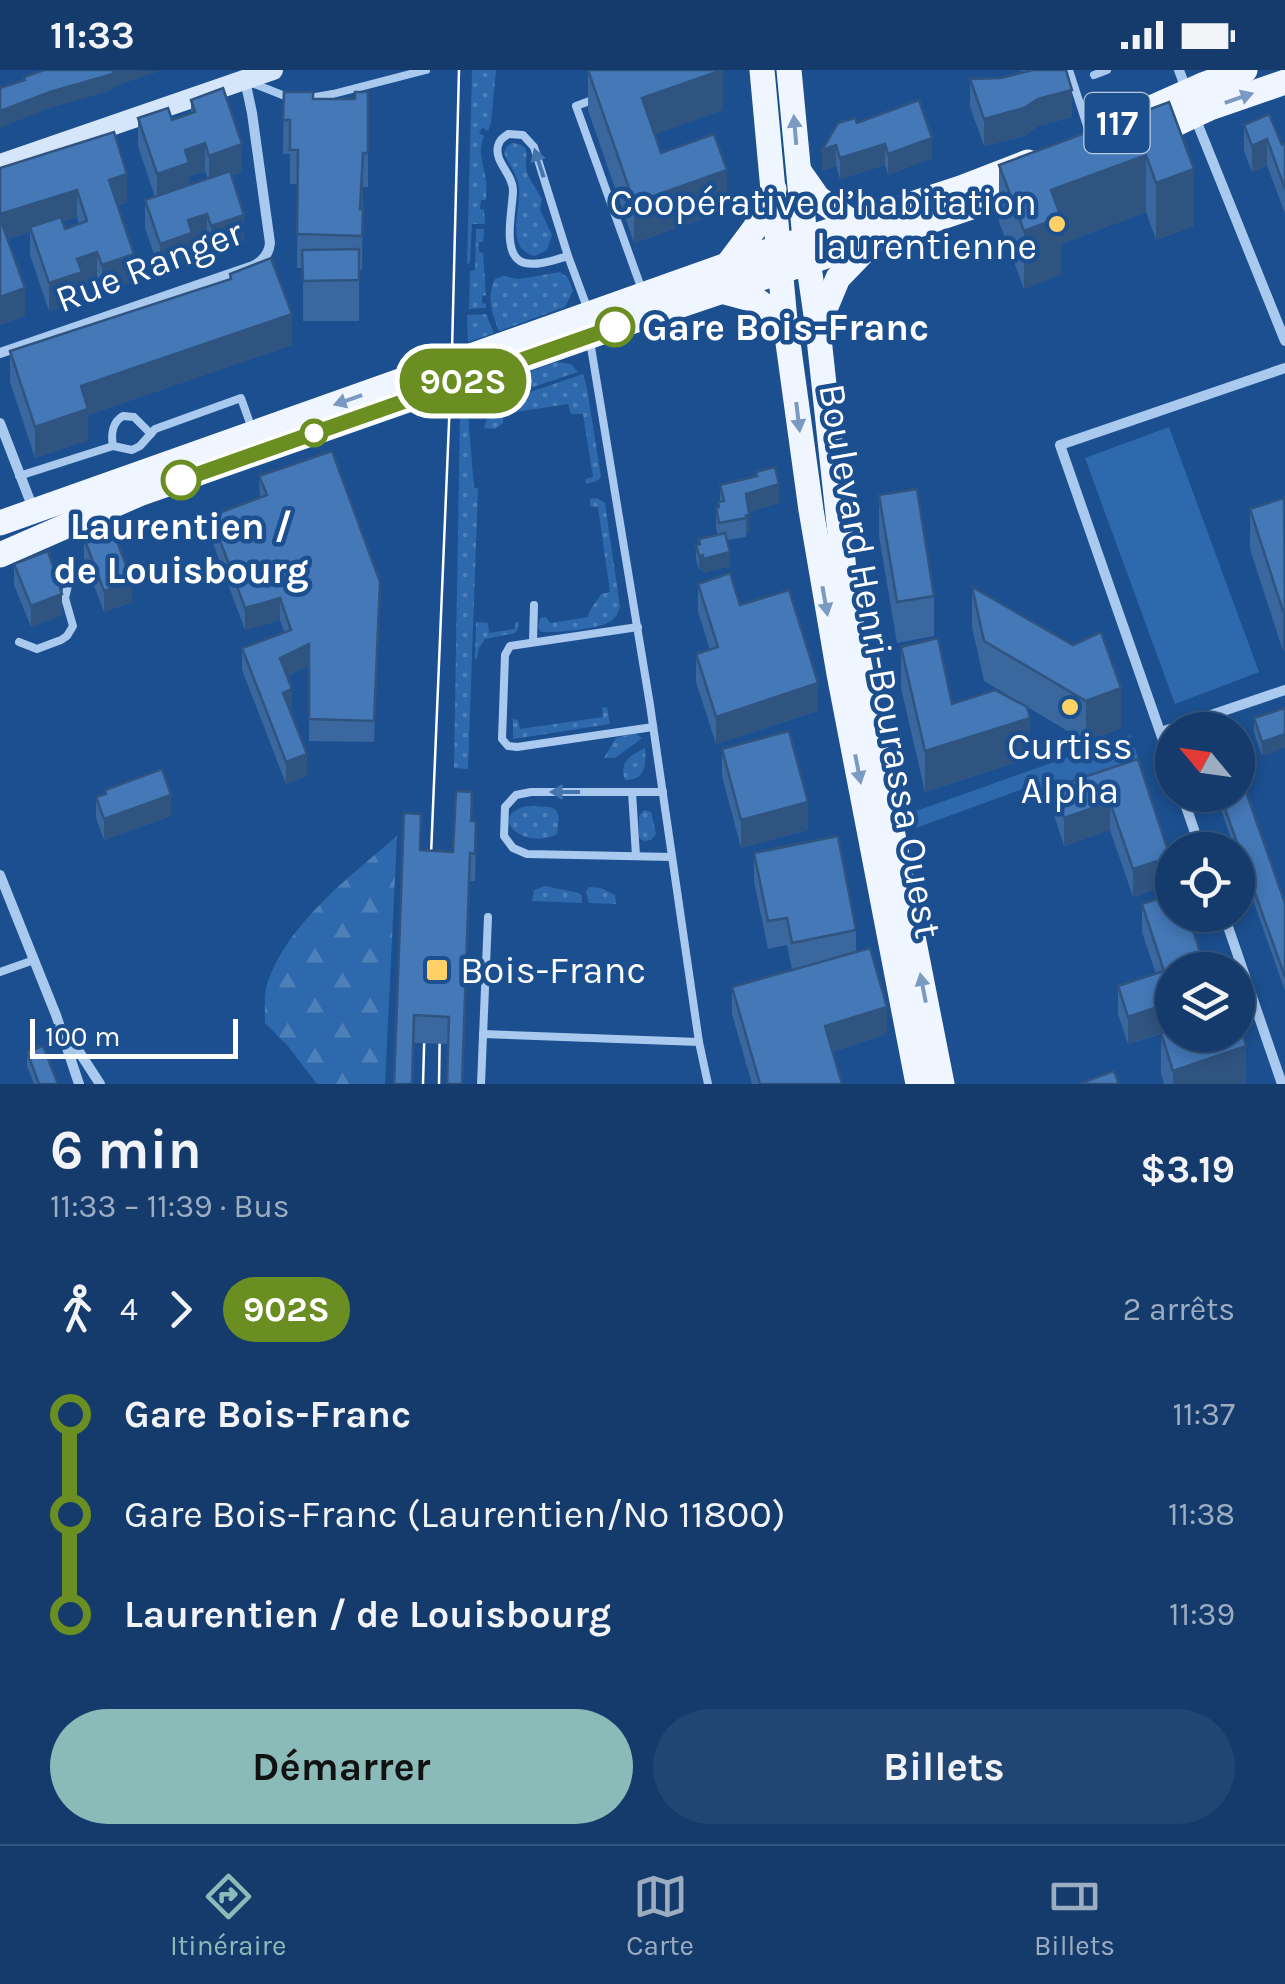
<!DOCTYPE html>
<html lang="fr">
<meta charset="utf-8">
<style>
:root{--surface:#143b6b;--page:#214673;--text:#f1f3f6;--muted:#9dadc1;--line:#33557e;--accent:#8bbbb9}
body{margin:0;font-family:Karla,sans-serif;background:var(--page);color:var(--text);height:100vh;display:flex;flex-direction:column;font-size:38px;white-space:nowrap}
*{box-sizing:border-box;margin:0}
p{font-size:32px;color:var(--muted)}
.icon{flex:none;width:55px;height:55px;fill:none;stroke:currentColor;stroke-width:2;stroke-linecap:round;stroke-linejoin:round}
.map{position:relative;height:1014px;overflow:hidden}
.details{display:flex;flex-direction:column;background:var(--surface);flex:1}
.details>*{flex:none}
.badge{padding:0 20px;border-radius:32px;font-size:35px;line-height:65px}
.needle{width:65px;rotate:299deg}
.fabs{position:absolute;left:1155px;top:642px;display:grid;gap:20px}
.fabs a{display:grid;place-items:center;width:100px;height:100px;border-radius:50%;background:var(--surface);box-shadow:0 5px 15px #0003,0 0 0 2px var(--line);font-size:50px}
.scale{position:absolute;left:30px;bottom:25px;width:208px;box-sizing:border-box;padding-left:10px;border:5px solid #fff;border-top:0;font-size:28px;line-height:35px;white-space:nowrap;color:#fff;-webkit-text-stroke:8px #1b4f8f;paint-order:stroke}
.map>.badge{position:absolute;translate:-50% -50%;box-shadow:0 0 0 5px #fff}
.legs{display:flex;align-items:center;gap:15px;height:110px;padding:0 50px;font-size:32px}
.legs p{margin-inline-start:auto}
.headline{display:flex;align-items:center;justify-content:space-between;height:170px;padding:0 50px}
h1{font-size:55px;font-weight:700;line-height:75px}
.cta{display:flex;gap:20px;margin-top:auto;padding:20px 50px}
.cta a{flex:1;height:115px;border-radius:60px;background:var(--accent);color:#111;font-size:40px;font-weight:700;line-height:115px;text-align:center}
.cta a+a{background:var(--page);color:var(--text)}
ul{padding:0 50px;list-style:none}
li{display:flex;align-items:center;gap:35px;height:100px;font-size:38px}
li i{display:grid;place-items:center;width:15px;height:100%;margin:0 12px;background:currentColor}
li i::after{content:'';width:25px;height:25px;margin:-12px;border:8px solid;border-radius:50%;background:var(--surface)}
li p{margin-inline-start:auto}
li:first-child i{background:linear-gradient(#0000 50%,currentColor 0)}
li:last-child i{background:linear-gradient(currentColor 50%,#0000 0)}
.status{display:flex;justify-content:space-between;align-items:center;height:70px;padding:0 50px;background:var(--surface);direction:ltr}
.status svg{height:28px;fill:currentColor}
.dock{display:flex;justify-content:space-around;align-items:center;height:140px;border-top:2px solid var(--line);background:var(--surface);font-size:28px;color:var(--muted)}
.dock a{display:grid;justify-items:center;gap:5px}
.dock .on{color:var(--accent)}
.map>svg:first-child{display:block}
</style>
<div class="status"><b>11:33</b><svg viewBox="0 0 49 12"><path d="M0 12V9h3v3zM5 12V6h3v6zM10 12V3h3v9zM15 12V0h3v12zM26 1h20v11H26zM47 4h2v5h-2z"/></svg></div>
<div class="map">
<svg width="1285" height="1014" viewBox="0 0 1285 1014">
<defs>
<pattern id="grass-dots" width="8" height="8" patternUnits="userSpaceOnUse" patternTransform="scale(2.5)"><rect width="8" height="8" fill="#2e69ad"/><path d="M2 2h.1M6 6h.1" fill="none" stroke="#4d80b9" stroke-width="1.8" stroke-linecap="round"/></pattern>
<pattern id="forest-firs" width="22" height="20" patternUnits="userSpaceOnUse" patternTransform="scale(2.5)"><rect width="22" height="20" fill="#2e69ad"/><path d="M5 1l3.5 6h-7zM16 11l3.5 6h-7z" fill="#4d80b9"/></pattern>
</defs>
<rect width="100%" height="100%" fill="#1b4f8f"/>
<g fill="url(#grass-dots)">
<path d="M472,0H496L491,53L488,61L482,58L479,63L484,66C477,84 484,94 486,111C487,117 486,124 486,130H481L480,139L484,140L485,154H472L470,193L467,194Z"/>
<path d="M513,73C532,76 525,84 526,97C527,108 537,120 542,129L540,140L552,165L547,180L535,186C502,179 524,135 518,112C515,101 507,92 504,82L507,76Z"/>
<polygon points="476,159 484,159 483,172 479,172 479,182 483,183 486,225 482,226 482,233 486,234 486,238 469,239 470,201 475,200"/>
<path d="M560,202L568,208L573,221L565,237L499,261C492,244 486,227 495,209L503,206L519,209Z"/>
<polygon points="486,244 494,263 468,272 467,245"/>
<polygon points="557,292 571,294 578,302 495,330 492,315"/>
<polygon points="583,304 587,318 601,407 597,411 586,414 585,409 593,407 583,344 571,344 568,334 503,344 503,353 495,359 484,358 489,342 495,334"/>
<polygon points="460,343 468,344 474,418 478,418 468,699 454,698"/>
<path d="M597,428L605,433L620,537C617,544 617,547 611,551C599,559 556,563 541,562L538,558L540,548L546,547L550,553L588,547C589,538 597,532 601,524L610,522L598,437L590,436V429Z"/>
<polygon points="476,552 488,553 489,563 515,559 516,552 519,552 518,559 515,563 485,569 479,578 477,589 475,589"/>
<polygon points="607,637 610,654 513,669 513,649 518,650 520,659 603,647 602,638"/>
<polygon points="635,663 642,668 615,688 604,688 616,668"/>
<path d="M645,678C646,695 646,710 625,710C619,692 629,686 645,678Z"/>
<path d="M526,736L550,737L556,740L559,747L557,764C526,781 485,748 526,736Z"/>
<polygon points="644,740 651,742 656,764 651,770 644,771 639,768 639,746"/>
<polygon points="545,816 579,823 582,826 582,833 532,831 534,820"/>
<polygon points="589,817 601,818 615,825 616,834 589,833 586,821"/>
</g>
<path fill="url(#forest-firs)" d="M397,766L385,1014H317L287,975L265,953C265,941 264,926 267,914C287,853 351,806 397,766Z"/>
<g fill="#2e69ad">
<polygon points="1169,357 1259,602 1175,634 1085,388"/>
<polygon points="1130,665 1141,696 1038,732 1031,716 916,758 913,742"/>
</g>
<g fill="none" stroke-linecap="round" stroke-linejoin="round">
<g stroke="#a9c9ee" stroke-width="8">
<polyline points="1069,0 1090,65"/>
<polyline points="1094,5 1107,0"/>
<polyline points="252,13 290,28"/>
<polyline points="304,29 333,24 426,0"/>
<polyline points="595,29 576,36 642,220"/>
<path d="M568,186C555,190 532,198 520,191C502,180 513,138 513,120C513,104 494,92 498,76C500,69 503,68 508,64L523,65L534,77L568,186L588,240"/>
<polyline points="590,271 650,635 699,972 708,1014"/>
<path d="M113,376C111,365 112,352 123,346L134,347L151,364"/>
<polyline points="19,406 113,376 132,380 140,376 155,359 241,328 252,359"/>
<polyline points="638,557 510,576 505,585 502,669 508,676 517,677 653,657"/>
<polyline points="533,571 534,535"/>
<polyline points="19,572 37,579 61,570 67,566 73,556 65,528 69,511"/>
<polyline points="632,722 636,786"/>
<polyline points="663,722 531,722 516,725 505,737 504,766 513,778 527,784 672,787"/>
<polyline points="0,902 34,890"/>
<polyline points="483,964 699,972"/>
<polyline points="481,1014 488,847"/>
</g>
<g stroke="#a9c9ee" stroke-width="10">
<polyline points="1179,0 1186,19"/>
<polyline points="1194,45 1285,271"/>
<path d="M0,283L253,196C263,191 269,184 270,173L252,43L245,10"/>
<polyline points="0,353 34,441"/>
<polyline points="1161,662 1285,620"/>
<polyline points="1172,696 1060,375 1285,298"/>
<polyline points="1182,725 1201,780"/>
<polyline points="0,805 56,945 79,1014"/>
<polyline points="1224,845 1282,1014"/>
<polyline points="67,963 100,1014"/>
</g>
<polyline stroke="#d6e6fa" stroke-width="20" points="0,94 273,0"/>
<g stroke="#f0f6ff" stroke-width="25">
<polyline points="762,0 785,251 811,440 839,604 918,1014"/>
<polyline points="789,0 805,169 818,259 848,537 942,1014"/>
<polyline points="1115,54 1205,14 1245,0"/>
<polyline points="1146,68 1210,38 1285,12"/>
<polyline points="799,101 818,128 853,153"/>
<polyline points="728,194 755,158 774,119"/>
<polyline points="721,221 758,231 785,251"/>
<polyline points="820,251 838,208 868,177"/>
<polyline points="0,453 741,190 961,118 1028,92"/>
<polyline points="0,485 139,424 625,254 1031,117"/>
</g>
<g stroke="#fff" stroke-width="2.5">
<polyline points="430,809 452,281 459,0"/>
<polyline points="423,1014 425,944"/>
<polyline points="439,1014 440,949"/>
</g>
</g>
<g fill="#3a679d" fill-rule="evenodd">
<polygon points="588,0 723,40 654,64 661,83 727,140 634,173 588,40"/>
<polygon points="1020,0 1066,0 1072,47 1038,56 1024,66 984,76 970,37 970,9 1001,8 1022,3"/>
<polygon points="284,22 313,29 355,29 368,22 368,117 363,117 362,200 359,199 359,251 303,251 303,198 297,198 298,114 290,114 290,84 283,84"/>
<path d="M191,30L242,102L231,106L244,172L211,184L207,171L192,177V191L160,202L145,158V130L155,127L138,76V48L172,50L191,43ZM205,101L208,109L189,115V106Z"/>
<polygon points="1169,32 1194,156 1156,170 1146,142 1061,174 1061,204 1024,219 999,152 999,95"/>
<polygon points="857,53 932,88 888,105 885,95 840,109 836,96 822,101 822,80"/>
<polygon points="1244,55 1282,75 1285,74 1285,144 1267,95 1252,102 1244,81"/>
<path d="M0,98L127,132L118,135L134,211L102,222L97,210L82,216V230L49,241L30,185V162L7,169L25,246L0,255ZM77,147L79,154L65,159L62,152Z"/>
<polygon points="230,204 292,275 88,345 88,370 35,388 10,312 10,281 230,209"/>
<polygon points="259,406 380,534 374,672 309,671 309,595 287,606 292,641 290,642 307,706 286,714 242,600 242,578 284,562 280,550 245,560 211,468 211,446 260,428"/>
<polygon points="720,415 779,433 748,442 749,463 746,464 746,467 727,470 730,496 703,503 703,499 699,500 696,489 696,475 699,474 699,469 718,465 716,457 716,438 718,438 718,432 720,432"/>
<polygon points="879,425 934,526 934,566 897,573 879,466"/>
<polygon points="1285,431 1285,581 1283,581 1250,479 1250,439"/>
<polygon points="84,468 132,532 104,542 84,489"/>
<polygon points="14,494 62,545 31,557 14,515"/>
<polygon points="698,514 740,535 818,641 716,674 696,612 696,584 710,580 698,542"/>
<polygon points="972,517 1121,658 1086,672 984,611 972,557"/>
<polygon points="901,577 952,634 1030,688 925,722 901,618"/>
<polygon points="1285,638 1262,686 1254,662 1254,648"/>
<polygon points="722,679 808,760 741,778 722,706"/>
<polygon points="1138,689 1170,814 1133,827 1110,760 1064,776 1054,745 1054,717"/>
<polygon points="105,720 171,746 104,770 96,748 96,727 105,724"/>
<polygon points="1216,725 1238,725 1285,833 1285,921 1238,787 1238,780 1235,780"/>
<polygon points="472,751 476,778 475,811 470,811 463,1014 447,1014 448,974 414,973 413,1014 394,1014 453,782"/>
<polygon points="754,783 856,860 856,882 887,964 832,982 842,1014 752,1014 732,944 732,917 792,900 787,875 768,879 754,811"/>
<polygon points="1142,834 1172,900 1246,1014 1164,1014 1161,1004 1161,964 1128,974 1118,944 1118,916 1156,904 1142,862"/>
<polygon points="27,982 58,1014 34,1014 27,996"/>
</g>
<g fill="#305480">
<polygon points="116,0 160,1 113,17 113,20 50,38 0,58 0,41 50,22"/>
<polygon points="723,0 723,40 642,69 642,28"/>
<polygon points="1072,20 1072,47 1038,56 1024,66 984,76 984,49 1038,29"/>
<polygon points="932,68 932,88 888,105 888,84"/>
<polygon points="1267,69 1267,95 1252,102 1252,76"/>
<polygon points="205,73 205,101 189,106 189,120 157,132 157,104 185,80"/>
<polygon points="242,74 242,102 209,113 209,86"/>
<polygon points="885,74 885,95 840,109 840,88"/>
<polygon points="836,75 836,96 822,101 822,80"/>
<polygon points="363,83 363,117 360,173 360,139"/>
<polygon points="1146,85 1146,142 1061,174 1061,204 1024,219 1024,161 1051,120"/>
<polygon points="1194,99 1194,156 1156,170 1156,113"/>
<polygon points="727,100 727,140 634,173 634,133"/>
<polygon points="127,104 127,132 109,137 109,110"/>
<polygon points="77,120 77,147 32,162 30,157 30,162 0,171 0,144"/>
<polygon points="207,144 207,171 192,177 192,191 160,202 160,174 188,150"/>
<polygon points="244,145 244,172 211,184 211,156"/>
<polygon points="97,182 97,210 82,216 82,230 49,241 49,213 77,189"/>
<polygon points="134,184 134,211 102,222 102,195"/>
<polygon points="25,218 25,246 0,255 0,227"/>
<polygon points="292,244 292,275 88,345 88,370 35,388 35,357 81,316"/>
<polygon points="779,414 779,433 746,443 746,424"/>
<polygon points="749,444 749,463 746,464 746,445"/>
<polygon points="730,482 730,496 703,503 703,489"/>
<polygon points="703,485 703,499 699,500 699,486"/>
<polygon points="132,511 132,532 104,542 104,521"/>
<polygon points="62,524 62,545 31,557 31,536"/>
<polygon points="280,528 280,550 245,560 245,538"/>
<polygon points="1285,540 1285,581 1283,581 1283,541"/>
<polygon points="309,574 309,595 280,609 280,588"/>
<polygon points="818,613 818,641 716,674 716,647"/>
<polygon points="1121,618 1121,658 1086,672 1086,631"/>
<polygon points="292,619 292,641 283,645 283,623"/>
<polygon points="1030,648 1030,688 925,722 925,681"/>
<polygon points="1285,664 1285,678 1262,686 1262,672"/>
<polygon points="307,684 307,706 286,714 286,692"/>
<polygon points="171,725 171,746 104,770 104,749"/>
<polygon points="808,732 808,760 741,778 741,750"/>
<polygon points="1110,732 1110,760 1064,776 1064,748"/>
<polygon points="470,783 463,1014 462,1014"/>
<polygon points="1170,787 1170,814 1133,827 1133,799"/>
<polygon points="1172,932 1172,960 1128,974 1128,947"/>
<polygon points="887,937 887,964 825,984 825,956"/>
<polygon points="1246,976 1246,1014 1173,1014 1173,1001"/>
</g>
<g fill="#4478b7" stroke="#305480" stroke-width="2.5">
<polygon points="44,0 116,0 113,1 113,4 50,22 0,41 0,18 25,10 24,7"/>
<polygon points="588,0 722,0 642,28 661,83 714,64 727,100 634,133"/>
<polygon points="1032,0 1066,0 1072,20 1038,29 1024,38 984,49 970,9 1001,8"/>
<polygon points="223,18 242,74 209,86 205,73 185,80 189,93 157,104 138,48 168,38 172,50 195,42 191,30"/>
<polygon points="284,22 313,22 313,29 355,29 355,22 368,22 368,83 363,83 360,139 363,139 362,166 297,164 298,80 290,80 290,50 283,50"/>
<polygon points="919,30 932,68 888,84 885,74 840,88 836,75 822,80 838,53 855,48 857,53"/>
<polygon points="1169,32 1194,99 1156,113 1146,85 1051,120 1061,147 1024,161 999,95"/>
<polygon points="1269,44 1282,75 1285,74 1285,119 1267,69 1252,76 1244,55"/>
<polygon points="114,62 127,104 109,110 134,184 102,195 97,182 77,189 82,202 49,213 30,157 61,147 65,159 87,151 77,120 0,144 0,98"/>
<polygon points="230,101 244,145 211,156 207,144 188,150 192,163 160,174 145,130"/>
<polygon points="0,148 25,218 0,227"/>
<polygon points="359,179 359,210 303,211 302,180"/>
<polygon points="271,188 292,244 81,316 88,339 35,357 10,281 231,209 230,204"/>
<polygon points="332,381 380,512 374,651 309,649 309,574 280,588 292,619 283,623 307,684 286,692 242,578 291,560 280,528 245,538 211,446 267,425 259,406"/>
<polygon points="775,397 779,414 746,424 749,444 746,445 746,448 719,453 716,438 719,437 718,432 724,431 720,415 757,406 756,402"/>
<polygon points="917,419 934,526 897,532 879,425"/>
<polygon points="1284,428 1285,540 1283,541 1250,439"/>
<polygon points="112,458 132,511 104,521 84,468"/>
<polygon points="725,463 730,482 703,489 703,485 699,486 696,475 700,474 699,469"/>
<polygon points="48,481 62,524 31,536 14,494"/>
<polygon points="730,503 740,535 789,520 818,613 716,647 696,584 718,577 698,514"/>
<polygon points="972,517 1073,575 1101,562 1121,618 1086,631 984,571"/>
<polygon points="938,568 952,634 995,620 1027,637 1030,648 925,681 901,577"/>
<polygon points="1285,638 1285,664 1262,672 1254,648"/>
<polygon points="789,661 808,732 741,750 722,679"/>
<polygon points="1138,689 1170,787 1133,799 1110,732 1064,748 1054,717"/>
<polygon points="162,699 171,725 104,749 96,727 106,724 105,720"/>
<polygon points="1238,699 1285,833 1285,907 1220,725 1238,725"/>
<polygon points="456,721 472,722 471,751 476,751 475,784 470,783 462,1014 447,1014 449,947 414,945 412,1014 394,1014 404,743 421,744 420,780 453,782"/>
<polygon points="838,766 856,860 792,873 787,848 768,851 754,783"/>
<polygon points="1172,824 1172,845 1188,845 1206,900 1172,900 1172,932 1128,947 1118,916 1164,901 1142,834"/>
<polygon points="870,878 887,937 825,956 842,1014 760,1014 732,917"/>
<polygon points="1238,950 1246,976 1173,1001 1161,963 1172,959 1172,965 1238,965"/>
<polygon points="43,976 58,1014 39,1014 27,982"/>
<polygon points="1114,1001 1119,1014 1079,1014"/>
</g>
<defs><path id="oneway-solid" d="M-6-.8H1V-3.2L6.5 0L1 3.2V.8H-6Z" transform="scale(2.5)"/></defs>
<g fill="#7b9ac1">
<use href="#oneway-solid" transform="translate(1239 28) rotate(-19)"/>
<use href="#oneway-solid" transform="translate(795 60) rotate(-95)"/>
<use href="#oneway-solid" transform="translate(348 330) rotate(161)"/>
<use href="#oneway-solid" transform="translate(798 347) rotate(83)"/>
<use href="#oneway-solid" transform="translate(825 531) rotate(80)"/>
<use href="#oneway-solid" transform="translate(858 699) rotate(79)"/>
<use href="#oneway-solid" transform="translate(923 918) rotate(-101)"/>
</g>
<g fill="#4674ac">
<use href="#oneway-solid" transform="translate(539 93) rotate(-108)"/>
<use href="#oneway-solid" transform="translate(565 722) rotate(180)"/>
</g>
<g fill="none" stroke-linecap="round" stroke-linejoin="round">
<g stroke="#fff" stroke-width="22">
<polyline id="line-1" points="181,410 615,257"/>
</g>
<use href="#line-1" stroke="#6b8e23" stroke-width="15"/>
</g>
<g fill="#ffd166" stroke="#1b4f8f" stroke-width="4">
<circle cx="1057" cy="154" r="10"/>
<circle cx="1070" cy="637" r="10"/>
<rect x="425" y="888" width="24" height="24" rx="5"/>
</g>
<g fill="#fff" stroke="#6b8e23" stroke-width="5">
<circle cx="615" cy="257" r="18"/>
<circle cx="314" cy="363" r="12"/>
<circle cx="181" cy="410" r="18"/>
</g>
<g text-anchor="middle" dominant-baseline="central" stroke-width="9" stroke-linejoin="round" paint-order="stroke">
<rect fill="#1b4f8f" stroke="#bbcadd" stroke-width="2.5" x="1084.5" y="23" width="65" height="60" rx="8"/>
<g font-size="35" font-weight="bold" fill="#fff">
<text x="1117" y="53">117</text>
</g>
<g font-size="38" fill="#fff" stroke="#1b4f8f" text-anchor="end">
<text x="1037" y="132">Coopérative d’habitation<tspan x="1037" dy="44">laurentienne</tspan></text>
<text x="1070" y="676" text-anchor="middle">Curtiss<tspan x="1070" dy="44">Alpha</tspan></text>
<text x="460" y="900" text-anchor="start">Bois-Franc</text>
</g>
<g font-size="38" fill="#fff" stroke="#1b4f8f">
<text transform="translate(149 196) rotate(-21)">Rue Ranger</text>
<text transform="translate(880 591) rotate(80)">Boulevard Henri-Bourassa Ouest</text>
</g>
<g font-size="38" font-weight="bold" fill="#fff" stroke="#1b4f8f" text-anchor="start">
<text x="642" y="257">Gare Bois-Franc</text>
<text x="181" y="456" text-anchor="middle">Laurentien /<tspan x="181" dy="44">de Louisbourg</tspan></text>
</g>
</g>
</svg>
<div class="fabs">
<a><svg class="needle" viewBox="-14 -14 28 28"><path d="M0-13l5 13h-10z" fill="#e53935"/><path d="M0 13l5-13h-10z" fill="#9dadc1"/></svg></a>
<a><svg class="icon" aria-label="locate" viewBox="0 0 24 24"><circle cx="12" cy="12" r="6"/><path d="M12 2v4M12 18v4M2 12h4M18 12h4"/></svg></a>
<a><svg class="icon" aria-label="layers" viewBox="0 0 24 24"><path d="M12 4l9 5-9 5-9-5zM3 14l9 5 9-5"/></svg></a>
</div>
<div class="scale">100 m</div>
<b class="badge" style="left:463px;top:311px;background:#6b8e23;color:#fff">902S</b>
</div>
<section class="details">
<div class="headline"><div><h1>6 min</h1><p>11:33 – 11:39 · Bus</p></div><b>$3.19</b></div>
<div class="legs"><svg class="icon" aria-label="walk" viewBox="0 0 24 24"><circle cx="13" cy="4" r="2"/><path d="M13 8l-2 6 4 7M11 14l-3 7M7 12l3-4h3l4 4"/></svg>4<svg class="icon" aria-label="forward" viewBox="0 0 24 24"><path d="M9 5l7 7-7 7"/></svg><b class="badge" style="background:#6b8e23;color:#fff">902S</b><p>2 arrêts</p></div>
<ul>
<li><i style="color:#6b8e23"></i><b>Gare Bois-Franc</b><p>11:37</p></li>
<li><i style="color:#6b8e23"></i><span>Gare Bois-Franc (Laurentien/No 11800)</span><p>11:38</p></li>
<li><i style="color:#6b8e23"></i><b>Laurentien / de Louisbourg</b><p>11:39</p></li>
</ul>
<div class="cta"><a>Démarrer</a><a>Billets</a></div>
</section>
<nav class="dock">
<a class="on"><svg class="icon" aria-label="directions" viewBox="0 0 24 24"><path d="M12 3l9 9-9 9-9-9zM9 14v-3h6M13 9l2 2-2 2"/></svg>Itinéraire</a>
<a><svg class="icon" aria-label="map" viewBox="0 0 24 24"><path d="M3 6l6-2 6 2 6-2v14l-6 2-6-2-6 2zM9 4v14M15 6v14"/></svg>Carte</a>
<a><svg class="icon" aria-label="tickets" viewBox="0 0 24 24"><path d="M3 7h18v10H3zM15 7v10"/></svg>Billets</a>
</nav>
